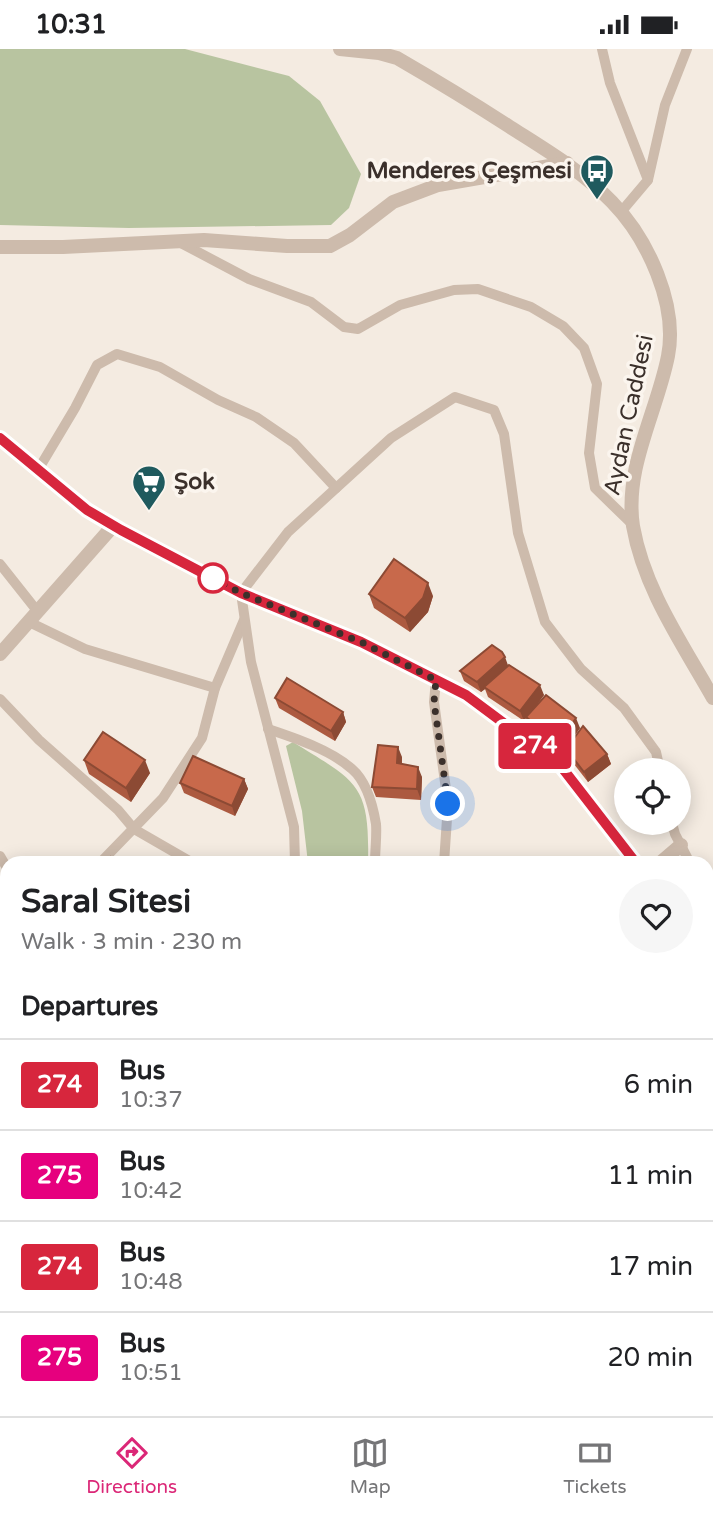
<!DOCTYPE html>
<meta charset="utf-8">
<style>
:root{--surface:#fff;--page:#f6f6f6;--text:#202124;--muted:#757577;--line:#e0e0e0;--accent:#db2777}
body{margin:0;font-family:"Varela Round",sans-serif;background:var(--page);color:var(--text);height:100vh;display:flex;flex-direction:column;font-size:26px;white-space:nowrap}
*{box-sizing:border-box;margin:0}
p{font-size:23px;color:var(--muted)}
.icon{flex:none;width:38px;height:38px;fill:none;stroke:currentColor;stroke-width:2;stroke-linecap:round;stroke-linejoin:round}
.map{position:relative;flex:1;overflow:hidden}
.side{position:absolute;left:0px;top:807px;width:714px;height:562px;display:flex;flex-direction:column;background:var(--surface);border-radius:21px 21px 0 0;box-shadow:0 4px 18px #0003}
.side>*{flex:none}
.badge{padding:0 14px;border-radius:5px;font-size:24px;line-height:46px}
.tools{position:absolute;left:614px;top:709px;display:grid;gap:14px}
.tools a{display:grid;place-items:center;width:77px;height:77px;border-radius:50%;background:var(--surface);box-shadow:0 4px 18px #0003;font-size:35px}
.you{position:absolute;width:35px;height:35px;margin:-18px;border:5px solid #fff;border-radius:50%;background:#1a73e8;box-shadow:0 0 0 10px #1a73e833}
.map>.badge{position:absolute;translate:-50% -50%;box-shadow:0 0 0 4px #fff}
h2{padding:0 21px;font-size:26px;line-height:63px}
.round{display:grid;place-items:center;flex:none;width:74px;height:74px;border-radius:37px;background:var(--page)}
.headline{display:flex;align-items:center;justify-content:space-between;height:119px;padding:0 21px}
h1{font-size:33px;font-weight:700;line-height:52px}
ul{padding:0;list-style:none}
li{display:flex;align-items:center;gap:21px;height:91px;padding:0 21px;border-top:2px solid var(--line)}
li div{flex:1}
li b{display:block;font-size:26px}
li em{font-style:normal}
li .badge{min-width:77px;font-weight:700;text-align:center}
.status{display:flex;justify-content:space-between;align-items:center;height:49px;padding:0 35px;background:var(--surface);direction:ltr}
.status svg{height:19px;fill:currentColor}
.dock{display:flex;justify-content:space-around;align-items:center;height:98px;border-top:2px solid var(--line);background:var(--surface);font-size:19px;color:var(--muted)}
.dock a{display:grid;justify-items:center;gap:4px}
.dock .on{color:var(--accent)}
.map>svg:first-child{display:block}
</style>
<div class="status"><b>10:31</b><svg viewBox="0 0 49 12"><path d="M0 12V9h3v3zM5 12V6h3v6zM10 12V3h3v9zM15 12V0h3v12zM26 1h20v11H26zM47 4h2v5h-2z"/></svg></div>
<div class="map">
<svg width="713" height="1367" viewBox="0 0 713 1367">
<rect width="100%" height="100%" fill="#f4ebe1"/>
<g fill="#b8c4a0">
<polygon points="0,0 185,0 289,27 320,52 361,125 349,159 331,176 129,179 0,176"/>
<path d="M293,693C357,733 370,734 368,814H308L302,762L286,697Z"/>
</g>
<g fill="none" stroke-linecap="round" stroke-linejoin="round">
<polyline stroke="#cdbbac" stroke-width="5" points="264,1362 264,1367"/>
<g stroke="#cdbbac" stroke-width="10">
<polyline points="602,0 610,34 648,131 621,163"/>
<polyline points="648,131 665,56 687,0"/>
<polyline points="179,193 249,230 311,253 344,278 358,280 400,256 454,241 478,240 531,258 563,277 584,299 597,335 589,404 595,439 633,476"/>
<polyline points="38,421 75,359 97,316 117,305 160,318 218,351 256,368 294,394 336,439"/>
<polyline points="0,515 38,563"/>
<polyline points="29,573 85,600 215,639"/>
<polyline points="436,631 434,653 448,755 444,814"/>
<polyline points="0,650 39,691 118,761 134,780 193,814"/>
<path d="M268,680C295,689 331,701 352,720C366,732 373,757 376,775C377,787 375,801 375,814"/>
<polyline points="672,774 675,785 690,814"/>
<polyline points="0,807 7,819"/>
<polyline points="100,814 163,749 202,689 215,639 244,571"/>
<polyline points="295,814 294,778 251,613 241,544 288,483 391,389 455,348 494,361 504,385 518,484 545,573 581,620 624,659 656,703 660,721"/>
<polyline points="707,848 713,860"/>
<polyline points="0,1083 7,1111"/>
<polyline points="707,1188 713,1165"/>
<polyline points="0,1295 7,1294"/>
<polyline points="707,1354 713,1355"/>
<polyline points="97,1367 98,1362"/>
<polyline points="654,1367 656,1362"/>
</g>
<g stroke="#cdbbac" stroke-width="14">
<path d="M340,0L379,4L397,9C435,31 473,54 510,78C546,101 582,122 612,153C648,190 678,256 668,307C657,363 624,419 633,477C644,540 682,594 713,649"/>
<polyline points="0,198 63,198 204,191 287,197 330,197 350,186 393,153 438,136 567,114"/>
<polyline points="0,389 87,461 121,481 241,544 361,593 466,646 560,716 636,814"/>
<polyline points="0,605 113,477"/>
<polyline points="660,814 681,796"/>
<polyline points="0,851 7,855"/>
<polyline points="0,884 7,882"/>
<polyline points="707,902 713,909"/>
<polyline points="707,1032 713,1032"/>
<polyline points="0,1355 5,1367"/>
<polyline points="341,1362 342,1367"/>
</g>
</g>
<g fill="#ac5a40">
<polygon points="369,545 433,547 428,563 410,583 374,559"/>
<polygon points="508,617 544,646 538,654 580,679 563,703 529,678 526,669 524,672 488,648 485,640 481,643 464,632 460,622"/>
<polygon points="275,649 343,663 346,673 335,692 279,659"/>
<polygon points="566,700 607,705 611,715 588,733 570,710"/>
<polygon points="402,708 402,715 422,728 421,751 376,748 372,738"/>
<polygon points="84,711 150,724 131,753 89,725"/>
<polygon points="244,730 248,740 235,767 184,744 180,734"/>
<polygon points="707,941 712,954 713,998 707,998"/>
</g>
<g fill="#8c4a34">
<polygon points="428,534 433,547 428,563 410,583 405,569"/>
<polygon points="505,608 509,619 484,638 485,640 481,643 477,633"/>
<polygon points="540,636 544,646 527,669 526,668 526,669 524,672 520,662"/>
<polygon points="343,663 346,673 335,692 331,682"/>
<polygon points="576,669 580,679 563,703 559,693"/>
<polygon points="398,698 402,708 401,725 397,714"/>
<polygon points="607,705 611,715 588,733 584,723"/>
<polygon points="145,711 150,724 131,753 126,739"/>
<polygon points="418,718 422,728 421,751 417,740"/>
<polygon points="244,730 248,740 235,767 232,757"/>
<polygon points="707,941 712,954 713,997 708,984"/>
<polygon points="72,1362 80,1362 82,1367 68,1367"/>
</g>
<g fill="#c8694b" stroke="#8c4a34" stroke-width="2">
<polygon points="394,510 428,534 423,549 405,569 369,545"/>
<polygon points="492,596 502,603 505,608 477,633 460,622"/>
<polygon points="509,616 540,636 520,662 484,638"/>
<polygon points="287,629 343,663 331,682 275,649"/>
<polygon points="546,646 576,669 559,693 526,668"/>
<polygon points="583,677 607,705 584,723 566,700"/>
<polygon points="103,683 145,711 126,739 84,711"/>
<polygon points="378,696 398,698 397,714 418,718 417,740 372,738"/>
<polygon points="193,707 244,730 232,757 180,734"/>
<polygon points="111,808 139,814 109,814"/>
<polygon points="707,941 708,984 707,984"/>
<polygon points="40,1362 72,1362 68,1367 41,1367 38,1364"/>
</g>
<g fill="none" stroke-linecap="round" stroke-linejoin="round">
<g stroke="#fff" stroke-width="16">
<polyline id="line" points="0,389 87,461 121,481 241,544 361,593 466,646 560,716 636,814"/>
</g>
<use href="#line" stroke="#d7263d" stroke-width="10"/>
<polyline stroke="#3b302b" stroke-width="7" stroke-dasharray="0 12.6" points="213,529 241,544 361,593 436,631 434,653 448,755"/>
</g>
<defs>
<g id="bus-pin" transform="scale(1.75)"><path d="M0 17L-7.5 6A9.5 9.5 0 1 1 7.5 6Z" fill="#1f5a5e" stroke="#fbf5ee"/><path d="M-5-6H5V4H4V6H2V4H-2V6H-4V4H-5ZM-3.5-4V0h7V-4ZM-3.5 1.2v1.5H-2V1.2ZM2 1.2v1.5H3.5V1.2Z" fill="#fff"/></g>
<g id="supermarket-pin" transform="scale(1.75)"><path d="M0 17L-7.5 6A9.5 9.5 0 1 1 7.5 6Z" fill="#1f5a5e" stroke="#fbf5ee"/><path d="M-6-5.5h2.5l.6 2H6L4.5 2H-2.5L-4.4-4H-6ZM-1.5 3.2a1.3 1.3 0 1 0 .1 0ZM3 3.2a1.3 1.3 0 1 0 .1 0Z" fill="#fff"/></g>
</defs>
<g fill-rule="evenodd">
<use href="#bus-pin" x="597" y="122"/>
<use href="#supermarket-pin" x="149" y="433"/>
</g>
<circle fill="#fff" stroke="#d7263d" stroke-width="3.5" cx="213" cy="529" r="14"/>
<g text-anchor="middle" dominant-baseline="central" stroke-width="7" stroke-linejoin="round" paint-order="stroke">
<g font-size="23" font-weight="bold" fill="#3b302b" stroke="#fbf5ee" text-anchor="end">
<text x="572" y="122">Menderes Çeşmesi</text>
<text x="174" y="433" text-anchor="start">Şok</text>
</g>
<g font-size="23" fill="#3b302b" stroke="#fbf5ee">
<text transform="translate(629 366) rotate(-78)">Aydan Caddesi</text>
</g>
</g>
</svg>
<div class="tools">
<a><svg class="icon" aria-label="locate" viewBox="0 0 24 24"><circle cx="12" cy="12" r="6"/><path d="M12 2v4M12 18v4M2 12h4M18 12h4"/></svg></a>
</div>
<div class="you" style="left:448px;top:755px"></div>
<b class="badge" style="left:535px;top:697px;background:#d7263d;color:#fff">274</b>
<section class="side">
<div class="headline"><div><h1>Saral Sitesi</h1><p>Walk · 3 min · 230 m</p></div><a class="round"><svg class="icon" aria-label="heart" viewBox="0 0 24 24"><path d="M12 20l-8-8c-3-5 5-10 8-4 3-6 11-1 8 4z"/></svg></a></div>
<h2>Departures</h2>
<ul>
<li><span class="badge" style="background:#d7263d;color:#fff">274</span><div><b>Bus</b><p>10:37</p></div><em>6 min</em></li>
<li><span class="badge" style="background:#e6007e;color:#fff">275</span><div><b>Bus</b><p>10:42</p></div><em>11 min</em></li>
<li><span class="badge" style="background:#d7263d;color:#fff">274</span><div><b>Bus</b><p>10:48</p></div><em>17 min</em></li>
<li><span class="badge" style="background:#e6007e;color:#fff">275</span><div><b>Bus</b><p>10:51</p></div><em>20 min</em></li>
</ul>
</section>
</div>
<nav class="dock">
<a class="on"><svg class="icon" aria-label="directions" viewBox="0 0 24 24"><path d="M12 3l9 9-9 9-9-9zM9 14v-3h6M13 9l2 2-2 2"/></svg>Directions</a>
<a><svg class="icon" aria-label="map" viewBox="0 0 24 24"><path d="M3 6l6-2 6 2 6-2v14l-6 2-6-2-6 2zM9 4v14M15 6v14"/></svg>Map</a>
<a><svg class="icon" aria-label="tickets" viewBox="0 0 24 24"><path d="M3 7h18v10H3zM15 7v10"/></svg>Tickets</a>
</nav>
